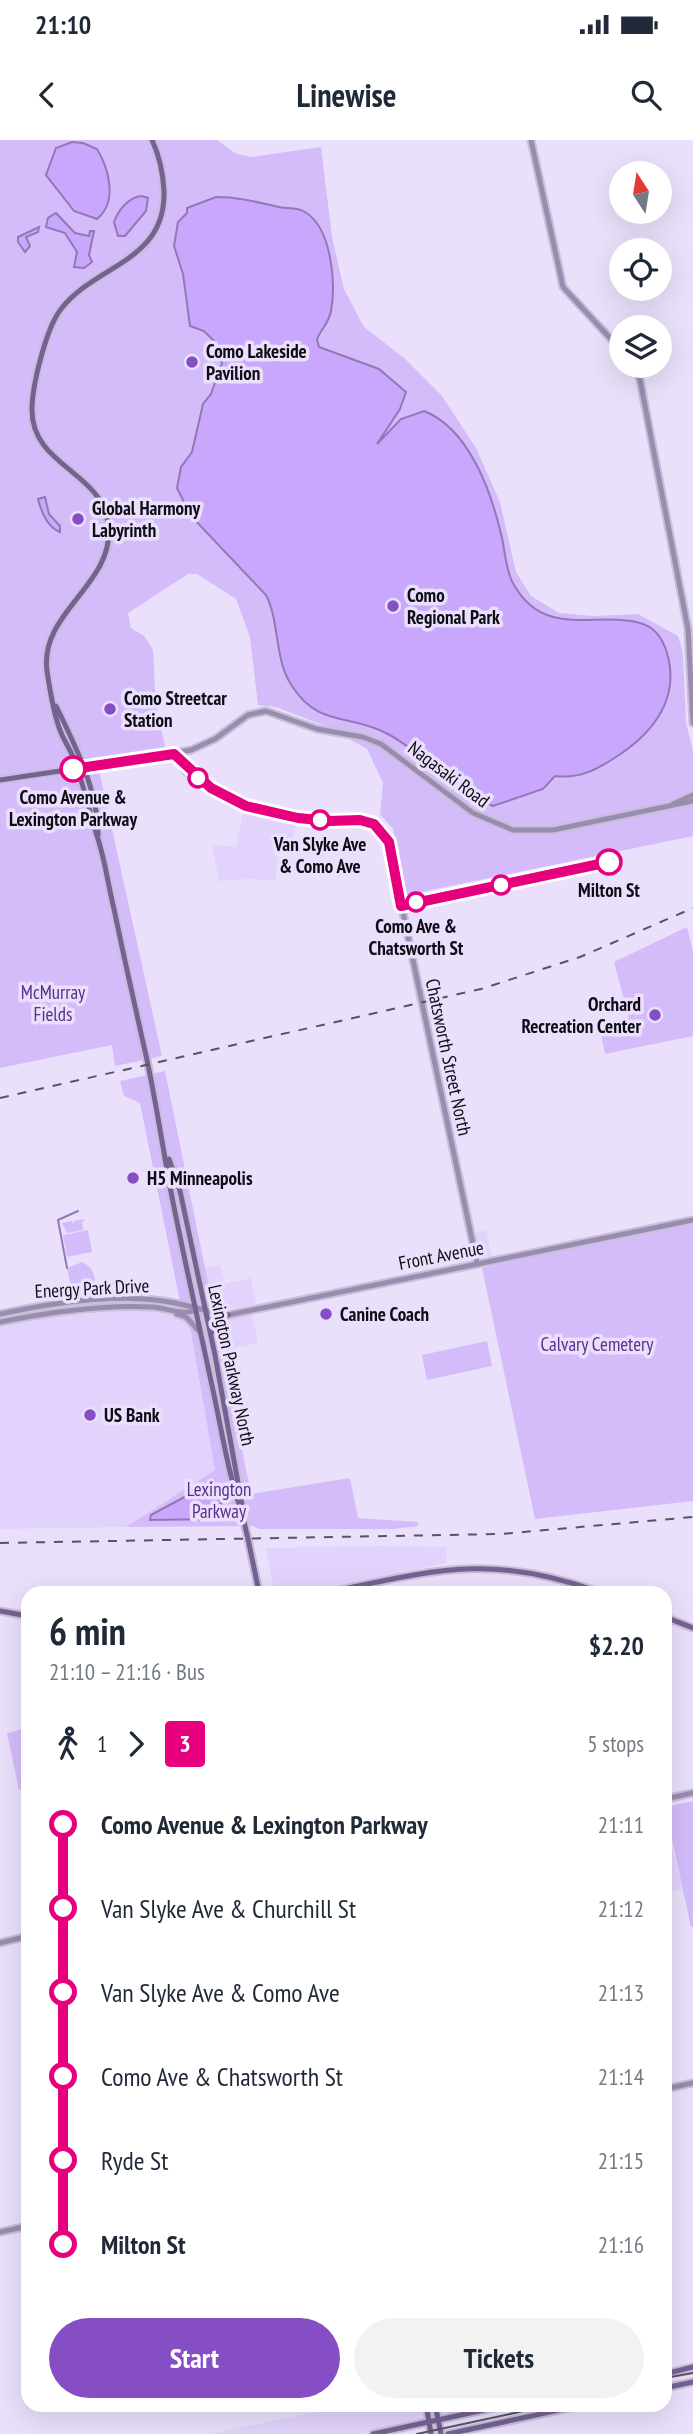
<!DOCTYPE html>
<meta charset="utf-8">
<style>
:root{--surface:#fff;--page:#f2f2f3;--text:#1f2937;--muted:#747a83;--accent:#854ec5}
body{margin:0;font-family:"PT Sans Narrow",sans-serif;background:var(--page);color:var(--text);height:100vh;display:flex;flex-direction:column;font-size:26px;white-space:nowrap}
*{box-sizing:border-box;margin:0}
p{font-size:23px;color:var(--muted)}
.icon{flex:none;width:38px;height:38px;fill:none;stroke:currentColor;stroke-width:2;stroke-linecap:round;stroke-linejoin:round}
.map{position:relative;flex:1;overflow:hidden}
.drawer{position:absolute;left:21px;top:1446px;width:651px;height:826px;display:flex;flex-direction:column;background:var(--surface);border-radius:21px;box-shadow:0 7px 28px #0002}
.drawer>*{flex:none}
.badge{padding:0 14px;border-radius:5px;font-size:24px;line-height:46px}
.needle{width:46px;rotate:348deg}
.buttons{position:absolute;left:609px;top:21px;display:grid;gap:14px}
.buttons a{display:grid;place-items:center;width:63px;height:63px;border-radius:50%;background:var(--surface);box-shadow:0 7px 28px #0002;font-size:35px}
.map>.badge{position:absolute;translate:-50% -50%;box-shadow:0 0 0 4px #fff}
.legs{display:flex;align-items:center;gap:10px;height:77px;padding:0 28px;font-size:23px}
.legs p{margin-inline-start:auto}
.head{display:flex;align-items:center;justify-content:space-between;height:119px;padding:0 28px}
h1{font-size:38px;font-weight:800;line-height:52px}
.button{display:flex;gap:14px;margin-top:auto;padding:14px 28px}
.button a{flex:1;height:80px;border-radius:42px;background:var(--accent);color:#fff;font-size:28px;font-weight:800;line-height:80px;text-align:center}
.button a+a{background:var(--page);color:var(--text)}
ul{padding:0 28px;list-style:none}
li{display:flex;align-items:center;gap:24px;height:84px;font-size:26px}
li i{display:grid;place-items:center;width:10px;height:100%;margin:0 9px;background:currentColor}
li i::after{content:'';width:18px;height:18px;margin:-9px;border:5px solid;border-radius:50%;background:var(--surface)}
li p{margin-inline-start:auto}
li:first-child i{background:linear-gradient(#0000 50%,currentColor 0)}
li:last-child i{background:linear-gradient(currentColor 50%,#0000 0)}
.status{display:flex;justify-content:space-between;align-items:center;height:49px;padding:0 35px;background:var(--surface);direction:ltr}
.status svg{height:19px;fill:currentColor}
header{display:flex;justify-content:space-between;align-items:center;height:91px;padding:0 28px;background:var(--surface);font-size:32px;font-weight:800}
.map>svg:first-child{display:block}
</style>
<div class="status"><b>21:10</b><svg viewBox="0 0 49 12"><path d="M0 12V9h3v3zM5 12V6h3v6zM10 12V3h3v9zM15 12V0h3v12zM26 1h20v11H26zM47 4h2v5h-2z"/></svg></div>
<header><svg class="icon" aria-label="back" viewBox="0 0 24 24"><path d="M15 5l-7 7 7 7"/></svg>Linewise<svg class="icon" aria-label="search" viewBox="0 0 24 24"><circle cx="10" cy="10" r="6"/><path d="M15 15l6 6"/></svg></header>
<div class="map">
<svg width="693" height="2294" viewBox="0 0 693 2294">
<rect width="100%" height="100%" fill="#eae0fb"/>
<g fill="#e2d3fc">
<polygon points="243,672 296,685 293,698 284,707 274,709 273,715 278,716 275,741 250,739 219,741 212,705 236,707"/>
<polygon points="486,1090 492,1116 482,1117 479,1116 474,1093"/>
<polygon points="220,1125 225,1144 251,1138 256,1161 254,1165 230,1169 208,1166 199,1129"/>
<polygon points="145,1169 161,1170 189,1181 215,1330 126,1387 0,1389 0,1185 35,1178"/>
<polygon points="252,1174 258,1203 216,1212 213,1189 218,1181"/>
<polygon points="381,1406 446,1407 447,1423 303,1452 275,1452 265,1408"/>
<polygon points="665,1677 682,1749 665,1753"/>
<polygon points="350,2265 498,2265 361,2294 210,2294"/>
</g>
<g fill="#d4bcfb">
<polygon points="0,0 217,0 235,13 250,17 321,7 332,97 344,149 364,187 403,217 442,256 476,308 500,362 516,432 531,456 559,473 594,476 638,474 678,496 683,513 686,583 693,610 693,696 407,755 393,689 380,674 383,643 367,609 328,587 276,567 258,565 250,497 236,459 197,434 188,434 128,473 131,488 144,496 153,510 156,566 166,611 97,621 162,916 115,926 112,905 0,928"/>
<polygon points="687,787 693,812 693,896 605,914 599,885 629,878 614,822"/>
<polygon points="165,931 251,1354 350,1338 358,1378 418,1382 418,1386 394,1389 259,1389 253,1386 126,1387 215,1330 189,1181 183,1177 140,963 124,956 120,941"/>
<polygon points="85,1079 82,1082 83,1090 67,1093 62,1083 72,1081 73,1084 74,1081"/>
<polygon points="693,1084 693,1361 535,1379 482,1128"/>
<polygon points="88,1090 92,1112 67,1117 63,1095"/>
<path d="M82,1122C94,1128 95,1135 95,1147L78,1155L71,1147L67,1128Z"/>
<polygon points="487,1201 492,1226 427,1240 422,1215"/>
<polygon points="28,1588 28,1647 19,1650 7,1593"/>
<polygon points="693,1661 693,1787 691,1787 665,1667"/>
</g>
<g fill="#c9a7fc" stroke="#9278b7" stroke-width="2">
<path d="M72,2L83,3L97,9C109,29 118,62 97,79L74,71L46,35L56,8Z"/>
<path d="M142,56L148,58L146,71L125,96H118L114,82C118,71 128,57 142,56Z"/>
<path d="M216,57C239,57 257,62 279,67C288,69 296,67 305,72C332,88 336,144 331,171C329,183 321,189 317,199L319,207L379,229L406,252L400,269L377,304L401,279L424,271C470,289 492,354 502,398C505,412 506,432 514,445C545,499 595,471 640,483C655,487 663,499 667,513C680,557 655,591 619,615C598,629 581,639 555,636L543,649L493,666C453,648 426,615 388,594C349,573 319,588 292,546C274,520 280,482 266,455L191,376L177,348L181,327L192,312L203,264L211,254L222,223L216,203L204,191L190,186L183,134L174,106L178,82L187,73V68Z"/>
<polygon points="56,73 75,93 89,96 90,91 94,91 89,115 92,122 84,128 74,127 77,112 65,93 46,87 48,78"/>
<polygon points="39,87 38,92 26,97 30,106 25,112 18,102 18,97"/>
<path d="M45,357L49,374L60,386V392C47,387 41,371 38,359Z"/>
<polygon points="214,1341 225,1376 221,1379 150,1380 151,1375"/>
</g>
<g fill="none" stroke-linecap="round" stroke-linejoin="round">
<polyline stroke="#9278b7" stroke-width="2" points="67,1128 58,1080 78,1071"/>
<g stroke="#c7bed7" stroke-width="9">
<g id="tertiary">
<polyline points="531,0 563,147 621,210"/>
<polyline points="634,226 640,240 688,489 693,583"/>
<polyline points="174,614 186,632 246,666 298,678 365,680 381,689 387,697 477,1123"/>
<polyline points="175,615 192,633"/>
<polyline points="84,628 191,610 215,599 248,575 266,571 317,589 363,597 381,604 473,673 513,690 553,690 693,661"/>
<polyline points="673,664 693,655"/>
<path d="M0,1174C46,1164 108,1154 155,1160C181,1162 202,1171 228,1175L693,1080"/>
<polyline points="177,1174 186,1177 199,1191"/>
<path d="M0,1182C49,1172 103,1164 153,1167C166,1168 184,1176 196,1170"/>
<polyline points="665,1659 693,1653"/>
<polyline points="0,1803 28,1796"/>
<polyline points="665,1949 693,1943"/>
<polyline points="0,2092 28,2086"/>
</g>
</g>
<g stroke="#c7bed7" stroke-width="9">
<g id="secondary">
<path d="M152,0C160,17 163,33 164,51C166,122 96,124 61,169C46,188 32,246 32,270C32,326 101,331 108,383C117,444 39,471 47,531C50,550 53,572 60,590C63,599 69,607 73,617C83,642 89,670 97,696C105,719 108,745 114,769C123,813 133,857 143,902C155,953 162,1005 172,1057C184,1118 198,1180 211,1241C221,1285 227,1330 242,1373"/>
<path d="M56,566C75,605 98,650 98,695"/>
<polyline points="0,640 80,628"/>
<polyline points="169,1019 180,1051 215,1215 242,1365"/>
<polyline points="212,1192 213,1183 228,1175"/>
<polyline points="248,1399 259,1452"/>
<path d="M329,1452C435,1430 492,1413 599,1452"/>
<polyline points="0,1471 28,1476"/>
<polyline points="665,1477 693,1488"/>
<polyline points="665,2234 693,2227"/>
<polyline points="665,2248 693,2242"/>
<polyline points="426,2264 431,2294"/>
<polyline points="435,2264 441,2294"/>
<polyline points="373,2294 512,2264"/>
<polyline points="448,2294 587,2264"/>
</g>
</g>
<use href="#tertiary" stroke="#9a8cb1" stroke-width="5"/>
<use href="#secondary" stroke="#766195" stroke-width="5"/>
<g stroke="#595364" stroke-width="2">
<polyline points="665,2238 693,2233"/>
<polyline points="417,2294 556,2264"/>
</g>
<g stroke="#595364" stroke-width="2" stroke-dasharray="9 9" stroke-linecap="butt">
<polyline points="0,958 481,849 580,817 693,768"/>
<polyline points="0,1403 501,1394 693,1377"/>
</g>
<g stroke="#c7bed7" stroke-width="9" stroke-linecap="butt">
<polyline id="secondary-bridge" points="242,1373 248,1399"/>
</g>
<use href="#secondary-bridge" stroke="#766195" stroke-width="5"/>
</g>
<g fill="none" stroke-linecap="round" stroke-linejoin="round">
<g stroke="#fff" stroke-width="16">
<polyline id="line-1" points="73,629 174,614 211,648 246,666 298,678 329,681 360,680 374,684 389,702 401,766 609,722"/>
</g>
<use href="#line-1" stroke="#e6007e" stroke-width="10"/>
</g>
<g fill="#854ec5" stroke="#eae0fb" stroke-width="2.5">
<circle cx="192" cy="222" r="7"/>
<circle cx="78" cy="379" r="7"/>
<circle cx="393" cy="466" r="7"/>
<circle cx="110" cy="569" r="7"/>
<circle cx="655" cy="875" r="7"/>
<circle cx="133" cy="1038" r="7"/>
<circle cx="326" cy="1174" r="7"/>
<circle cx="90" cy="1275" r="7"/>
</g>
<g fill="#fff" stroke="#e6007e" stroke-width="3.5">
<circle cx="73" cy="629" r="12"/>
<circle cx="198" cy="638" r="9"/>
<circle cx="320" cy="680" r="9"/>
<circle cx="609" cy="722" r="12"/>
<circle cx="501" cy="745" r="9"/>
<circle cx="416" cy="762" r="9"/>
</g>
<g text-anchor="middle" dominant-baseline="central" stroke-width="7" stroke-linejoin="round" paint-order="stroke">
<g font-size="19" font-weight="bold" fill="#100c17" stroke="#eae0fb" text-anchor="start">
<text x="206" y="211">Como Lakeside<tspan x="206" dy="22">Pavilion</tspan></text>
<text x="92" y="368">Global Harmony<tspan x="92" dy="22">Labyrinth</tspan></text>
<text x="407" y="455">Como<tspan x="407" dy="22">Regional Park</tspan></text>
<text x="124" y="558">Como Streetcar<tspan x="124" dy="22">Station</tspan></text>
<text x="641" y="864" text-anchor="end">Orchard<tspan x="641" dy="22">Recreation Center</tspan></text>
<text x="147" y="1038">H5 Minneapolis</text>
<text x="340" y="1174">Canine Coach</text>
<text x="104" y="1275">US Bank</text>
</g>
<g font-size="19" fill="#100c17" stroke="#eae0fb">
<text transform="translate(449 634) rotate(37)">Nagasaki Road</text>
<text transform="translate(449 917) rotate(78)">Chatsworth Street North</text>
<text transform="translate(441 1115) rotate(-11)">Front Avenue</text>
<text transform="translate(92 1148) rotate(-3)">Energy Park Drive</text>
<text transform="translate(232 1225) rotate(78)">Lexington Parkway North</text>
</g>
<g font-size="19" font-weight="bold" fill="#100c17" stroke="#eae0fb">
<text x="73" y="657">Como Avenue &amp;<tspan x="73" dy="22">Lexington Parkway</tspan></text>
<text x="320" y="704">Van Slyke Ave<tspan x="320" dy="22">&amp; Como Ave</tspan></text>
<text x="609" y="750">Milton St</text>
<text x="416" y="786">Como Ave &amp;<tspan x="416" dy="22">Chatsworth St</tspan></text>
</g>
<g font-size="19" fill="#5b2d8d" stroke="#eae0fb">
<text x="53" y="852">McMurray<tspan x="53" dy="22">Fields</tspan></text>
<text x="597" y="1204">Calvary Cemetery</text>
<text x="219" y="1349">Lexington<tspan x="219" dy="22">Parkway</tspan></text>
</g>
</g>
</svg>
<div class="buttons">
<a><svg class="needle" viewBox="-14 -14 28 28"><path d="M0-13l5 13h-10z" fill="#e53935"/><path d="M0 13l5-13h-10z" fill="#747a83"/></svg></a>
<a><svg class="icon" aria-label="locate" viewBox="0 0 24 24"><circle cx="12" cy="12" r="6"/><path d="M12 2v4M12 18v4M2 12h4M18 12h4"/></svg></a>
<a><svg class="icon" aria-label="layers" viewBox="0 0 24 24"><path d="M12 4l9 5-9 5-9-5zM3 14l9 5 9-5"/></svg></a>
</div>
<section class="drawer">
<div class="head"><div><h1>6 min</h1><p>21:10 – 21:16 · Bus</p></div><b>$2.20</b></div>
<div class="legs"><svg class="icon" aria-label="walk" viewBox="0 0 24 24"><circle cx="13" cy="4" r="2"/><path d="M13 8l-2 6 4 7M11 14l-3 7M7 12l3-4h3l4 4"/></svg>1<svg class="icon" aria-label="forward" viewBox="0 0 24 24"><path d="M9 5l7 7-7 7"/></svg><b class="badge" style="background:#e6007e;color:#fff">3</b><p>5 stops</p></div>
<ul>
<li><i style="color:#e6007e"></i><b>Como Avenue &amp; Lexington Parkway</b><p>21:11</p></li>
<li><i style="color:#e6007e"></i><span>Van Slyke Ave &amp; Churchill St</span><p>21:12</p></li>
<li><i style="color:#e6007e"></i><span>Van Slyke Ave &amp; Como Ave</span><p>21:13</p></li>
<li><i style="color:#e6007e"></i><span>Como Ave &amp; Chatsworth St</span><p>21:14</p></li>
<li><i style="color:#e6007e"></i><span>Ryde St</span><p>21:15</p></li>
<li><i style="color:#e6007e"></i><b>Milton St</b><p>21:16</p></li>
</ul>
<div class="button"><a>Start</a><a>Tickets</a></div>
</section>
</div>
